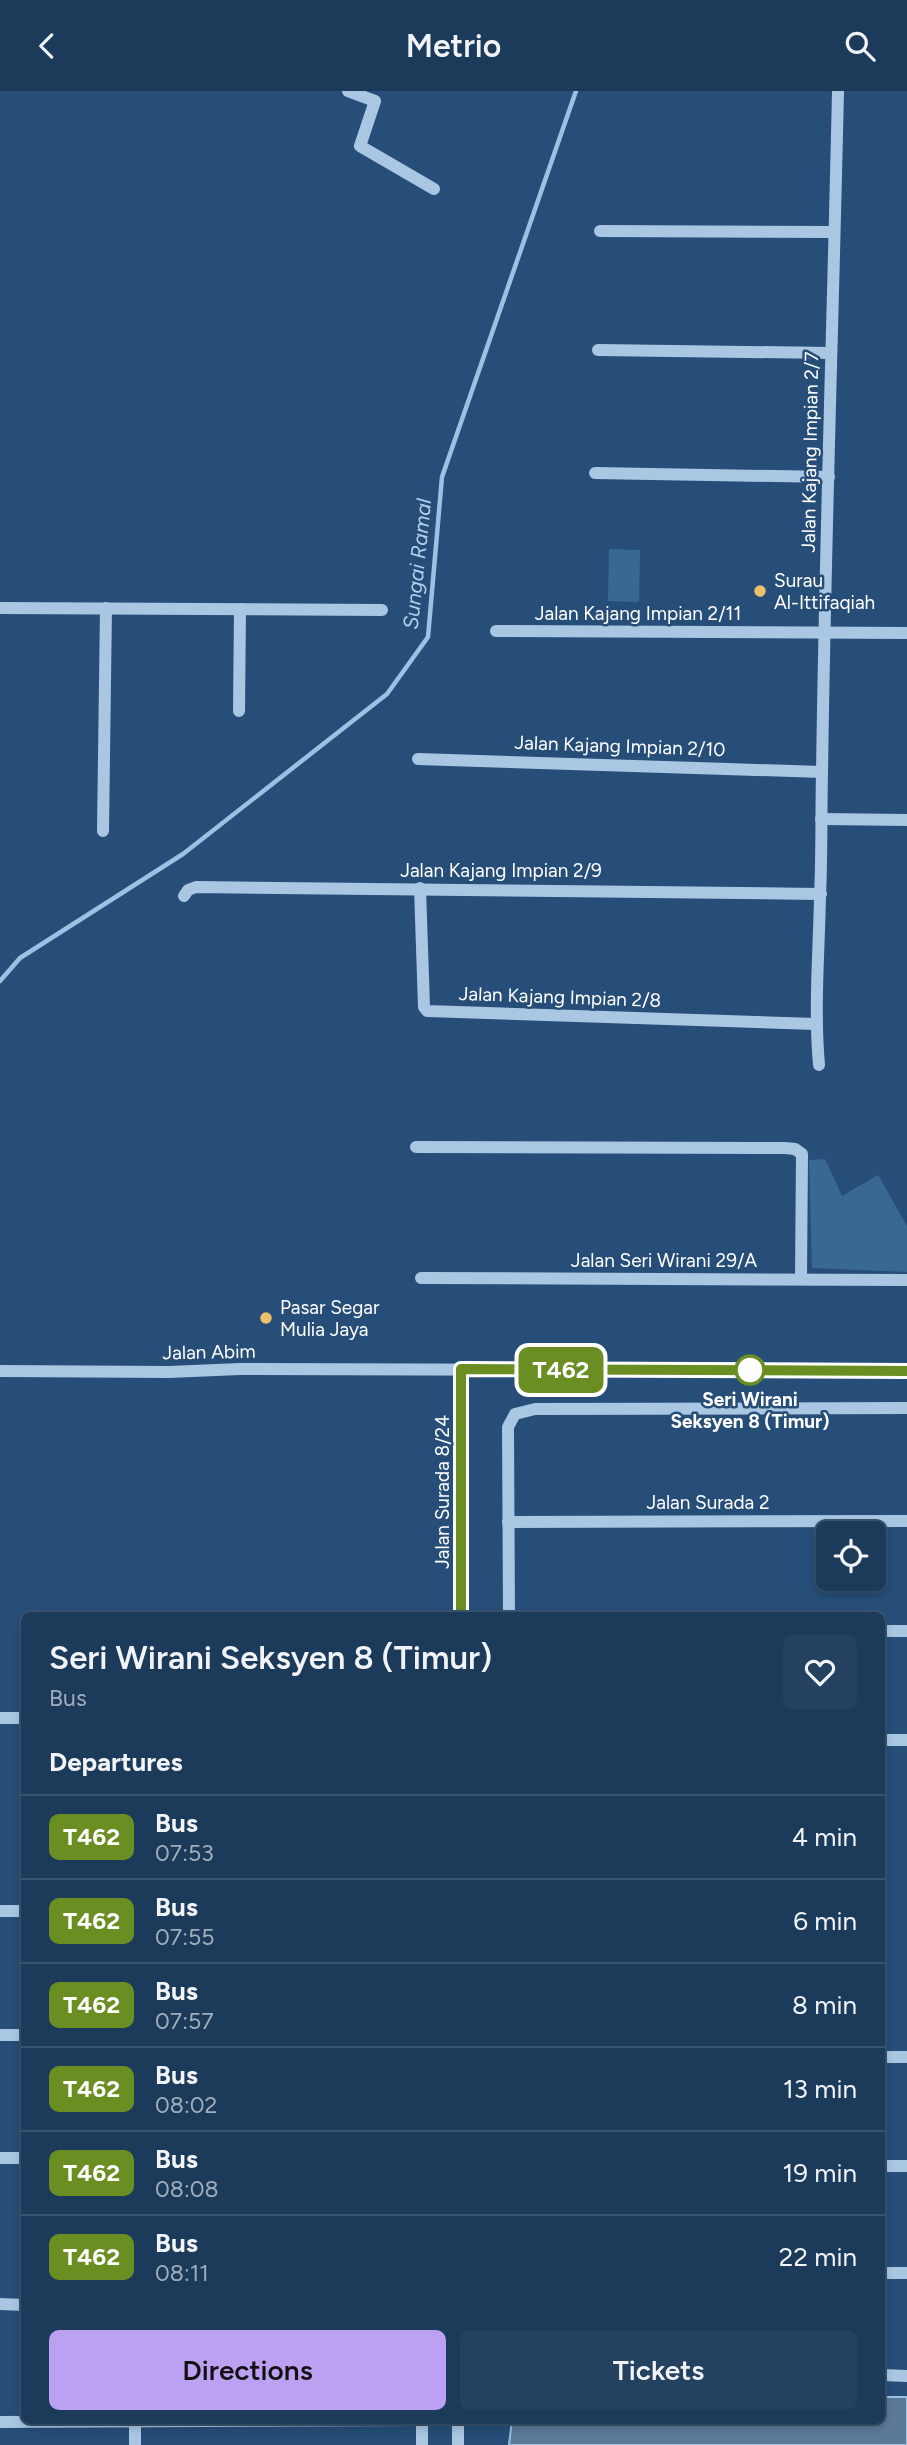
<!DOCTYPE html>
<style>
:root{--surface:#1c3a5a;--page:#254160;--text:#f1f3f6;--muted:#a0adbb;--line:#3a5470;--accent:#bca0f2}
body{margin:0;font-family:Figtree,sans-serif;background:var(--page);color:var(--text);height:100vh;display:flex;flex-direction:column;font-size:26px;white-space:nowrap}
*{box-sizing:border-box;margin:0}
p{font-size:23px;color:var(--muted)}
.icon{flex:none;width:38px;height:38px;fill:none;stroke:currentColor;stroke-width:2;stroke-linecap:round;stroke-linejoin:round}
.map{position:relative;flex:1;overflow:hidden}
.drawer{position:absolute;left:21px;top:1521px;width:864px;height:812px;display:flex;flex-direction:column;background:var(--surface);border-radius:10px;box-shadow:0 4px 10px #0003,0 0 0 2px var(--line)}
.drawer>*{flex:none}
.badge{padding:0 14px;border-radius:10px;font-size:24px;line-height:46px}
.tools{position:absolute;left:816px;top:1430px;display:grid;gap:14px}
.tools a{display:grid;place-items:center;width:70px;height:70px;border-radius:10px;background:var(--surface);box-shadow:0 4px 10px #0003,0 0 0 2px var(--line);font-size:35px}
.map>.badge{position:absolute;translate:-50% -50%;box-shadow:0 0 0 4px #fff}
h2{padding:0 28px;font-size:26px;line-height:63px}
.round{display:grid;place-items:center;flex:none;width:74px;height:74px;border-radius:10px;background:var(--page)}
.head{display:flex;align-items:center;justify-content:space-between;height:119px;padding:0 28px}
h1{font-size:33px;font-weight:600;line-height:52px}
.cta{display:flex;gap:14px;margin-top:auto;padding:14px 28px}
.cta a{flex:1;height:80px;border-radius:10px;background:var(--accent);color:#111;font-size:28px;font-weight:600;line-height:80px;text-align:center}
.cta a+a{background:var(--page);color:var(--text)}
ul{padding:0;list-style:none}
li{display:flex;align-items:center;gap:21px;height:84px;padding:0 28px;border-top:2px solid var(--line)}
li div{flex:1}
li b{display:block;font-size:26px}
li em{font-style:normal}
li .badge{min-width:77px;font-weight:700;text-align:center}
header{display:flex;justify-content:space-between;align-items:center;height:91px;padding:0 28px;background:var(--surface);font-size:32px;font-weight:600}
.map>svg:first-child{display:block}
</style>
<header><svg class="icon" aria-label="back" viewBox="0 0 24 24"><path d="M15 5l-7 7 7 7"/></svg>Metrio<svg class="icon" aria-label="search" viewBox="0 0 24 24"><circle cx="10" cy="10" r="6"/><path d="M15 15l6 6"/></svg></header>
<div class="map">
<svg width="907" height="2354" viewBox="0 0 907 2354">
<rect width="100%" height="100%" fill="#264e78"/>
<g fill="#3a6895">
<polygon points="609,458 640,459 639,511 608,510"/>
<polygon points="825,1068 842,1105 878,1084 907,1135 907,1181 812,1177 809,1069"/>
</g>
<polygon fill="#5c7998" stroke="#9dc1e3" stroke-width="2" points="882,2306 907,2306 907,2354 509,2354 512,2329 882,2329"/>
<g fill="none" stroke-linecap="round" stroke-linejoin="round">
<polyline stroke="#9dc1e3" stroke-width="4.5" points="0,890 20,867 183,763 387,603 428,546 442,386 576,0"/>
<g stroke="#a9c6e3" stroke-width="12">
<polyline points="348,0 375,10 360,55 434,98"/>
<polyline points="600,140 834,141"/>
<polyline points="598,259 831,262"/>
<polyline points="595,382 829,386"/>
<polyline points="0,517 382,519"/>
<polyline points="496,540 907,542"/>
<polyline points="239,620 240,518"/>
<polyline points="418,668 822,681"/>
<polyline points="821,728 907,729"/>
<polyline points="103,740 106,517"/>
<polyline points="420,797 424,916 427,920 815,933"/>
<polyline points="184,805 188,799 196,796 821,803"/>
<path d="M819,974C814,917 819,861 820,805C822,764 821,723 822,683C825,455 833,228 838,0"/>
<polyline points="416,1056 785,1057 795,1058 802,1063 801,1188"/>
<polyline points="421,1187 907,1189"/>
<polyline points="0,1280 169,1281 240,1278 907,1280"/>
<polyline points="508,1431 907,1430"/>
<polyline points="461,1524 461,1278"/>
<polyline points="509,1524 508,1336 515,1323 535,1318 907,1317"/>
<polyline points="882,1540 907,1540"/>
<polyline points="0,1627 24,1627"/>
<polyline points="882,1649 907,1649"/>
<polyline points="0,1820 24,1820"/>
<polyline points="0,1944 24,1944"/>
<polyline points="882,1966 907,1966"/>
<polyline points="0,2067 24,2067"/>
<polyline points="882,2075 907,2075"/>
<polyline points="882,2182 907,2182"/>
<polyline points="0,2213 24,2214"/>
<polyline points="882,2284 907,2285"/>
<polyline points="135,2329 135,2354"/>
<polyline points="0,2331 422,2329"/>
<polyline points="422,2354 422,2329"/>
<polyline points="458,2354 458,2329"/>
</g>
</g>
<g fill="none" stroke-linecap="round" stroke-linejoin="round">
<g stroke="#fff" stroke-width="16">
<polyline id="line" points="461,1524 461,1278 907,1280"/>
</g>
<use href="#line" stroke="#6b8e23" stroke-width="10"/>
</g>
<g fill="#ebc16e" stroke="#264e78" stroke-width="2.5">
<circle cx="760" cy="500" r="7"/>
<circle cx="266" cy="1227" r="7"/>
</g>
<circle fill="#fff" stroke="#6b8e23" stroke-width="3.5" cx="750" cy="1279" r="14"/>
<g text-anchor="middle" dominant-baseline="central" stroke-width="5" stroke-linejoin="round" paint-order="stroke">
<g font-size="19" fill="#fff" stroke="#264e78">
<text transform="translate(810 361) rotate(-89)">Jalan Kajang Impian 2/7</text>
<text x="638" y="522">Jalan Kajang Impian 2/11</text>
<text transform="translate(620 655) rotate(2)">Jalan Kajang Impian 2/10</text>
<text x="501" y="779">Jalan Kajang Impian 2/9</text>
<text transform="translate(560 906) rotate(2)">Jalan Kajang Impian 2/8</text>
<text x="664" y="1169">Jalan Seri Wirani 29/A</text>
<text transform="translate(209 1261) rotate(-1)">Jalan Abim</text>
<text transform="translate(442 1401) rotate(-90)">Jalan Surada 8/24</text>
<text x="708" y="1411">Jalan Surada 2</text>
</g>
<g font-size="19" fill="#fff" stroke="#264e78" text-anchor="start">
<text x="774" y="489">Surau<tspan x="774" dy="22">Al-Ittifaqiah</tspan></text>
<text x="280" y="1216">Pasar Segar<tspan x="280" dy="22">Mulia Jaya</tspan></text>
</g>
<g font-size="19" font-weight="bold" fill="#fff" stroke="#264e78">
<text x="750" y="1308">Seri Wirani<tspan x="750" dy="22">Seksyen 8 (Timur)</tspan></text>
</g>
<g font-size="21" font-style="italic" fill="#b4cfeb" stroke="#264e78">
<text transform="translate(417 473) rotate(-84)">Sungai Ramal</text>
</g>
</g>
</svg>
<div class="tools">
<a><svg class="icon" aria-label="locate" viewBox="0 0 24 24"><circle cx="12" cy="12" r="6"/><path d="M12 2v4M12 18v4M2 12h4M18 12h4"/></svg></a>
</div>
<b class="badge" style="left:561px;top:1279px;background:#6b8e23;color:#fff">T462</b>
<section class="drawer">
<div class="head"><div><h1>Seri Wirani Seksyen 8 (Timur)</h1><p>Bus</p></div><a class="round"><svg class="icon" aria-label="heart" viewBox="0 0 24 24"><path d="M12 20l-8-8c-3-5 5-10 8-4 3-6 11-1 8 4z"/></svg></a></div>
<h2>Departures</h2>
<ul>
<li><span class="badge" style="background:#6b8e23;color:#fff">T462</span><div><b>Bus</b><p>07:53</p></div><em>4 min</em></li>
<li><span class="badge" style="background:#6b8e23;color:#fff">T462</span><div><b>Bus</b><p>07:55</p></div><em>6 min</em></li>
<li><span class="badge" style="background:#6b8e23;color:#fff">T462</span><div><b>Bus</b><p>07:57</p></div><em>8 min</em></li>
<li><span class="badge" style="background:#6b8e23;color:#fff">T462</span><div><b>Bus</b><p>08:02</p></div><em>13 min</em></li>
<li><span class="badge" style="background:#6b8e23;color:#fff">T462</span><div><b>Bus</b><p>08:08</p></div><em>19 min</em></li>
<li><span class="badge" style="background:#6b8e23;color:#fff">T462</span><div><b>Bus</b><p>08:11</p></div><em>22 min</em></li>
</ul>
<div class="cta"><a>Directions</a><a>Tickets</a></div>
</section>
</div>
